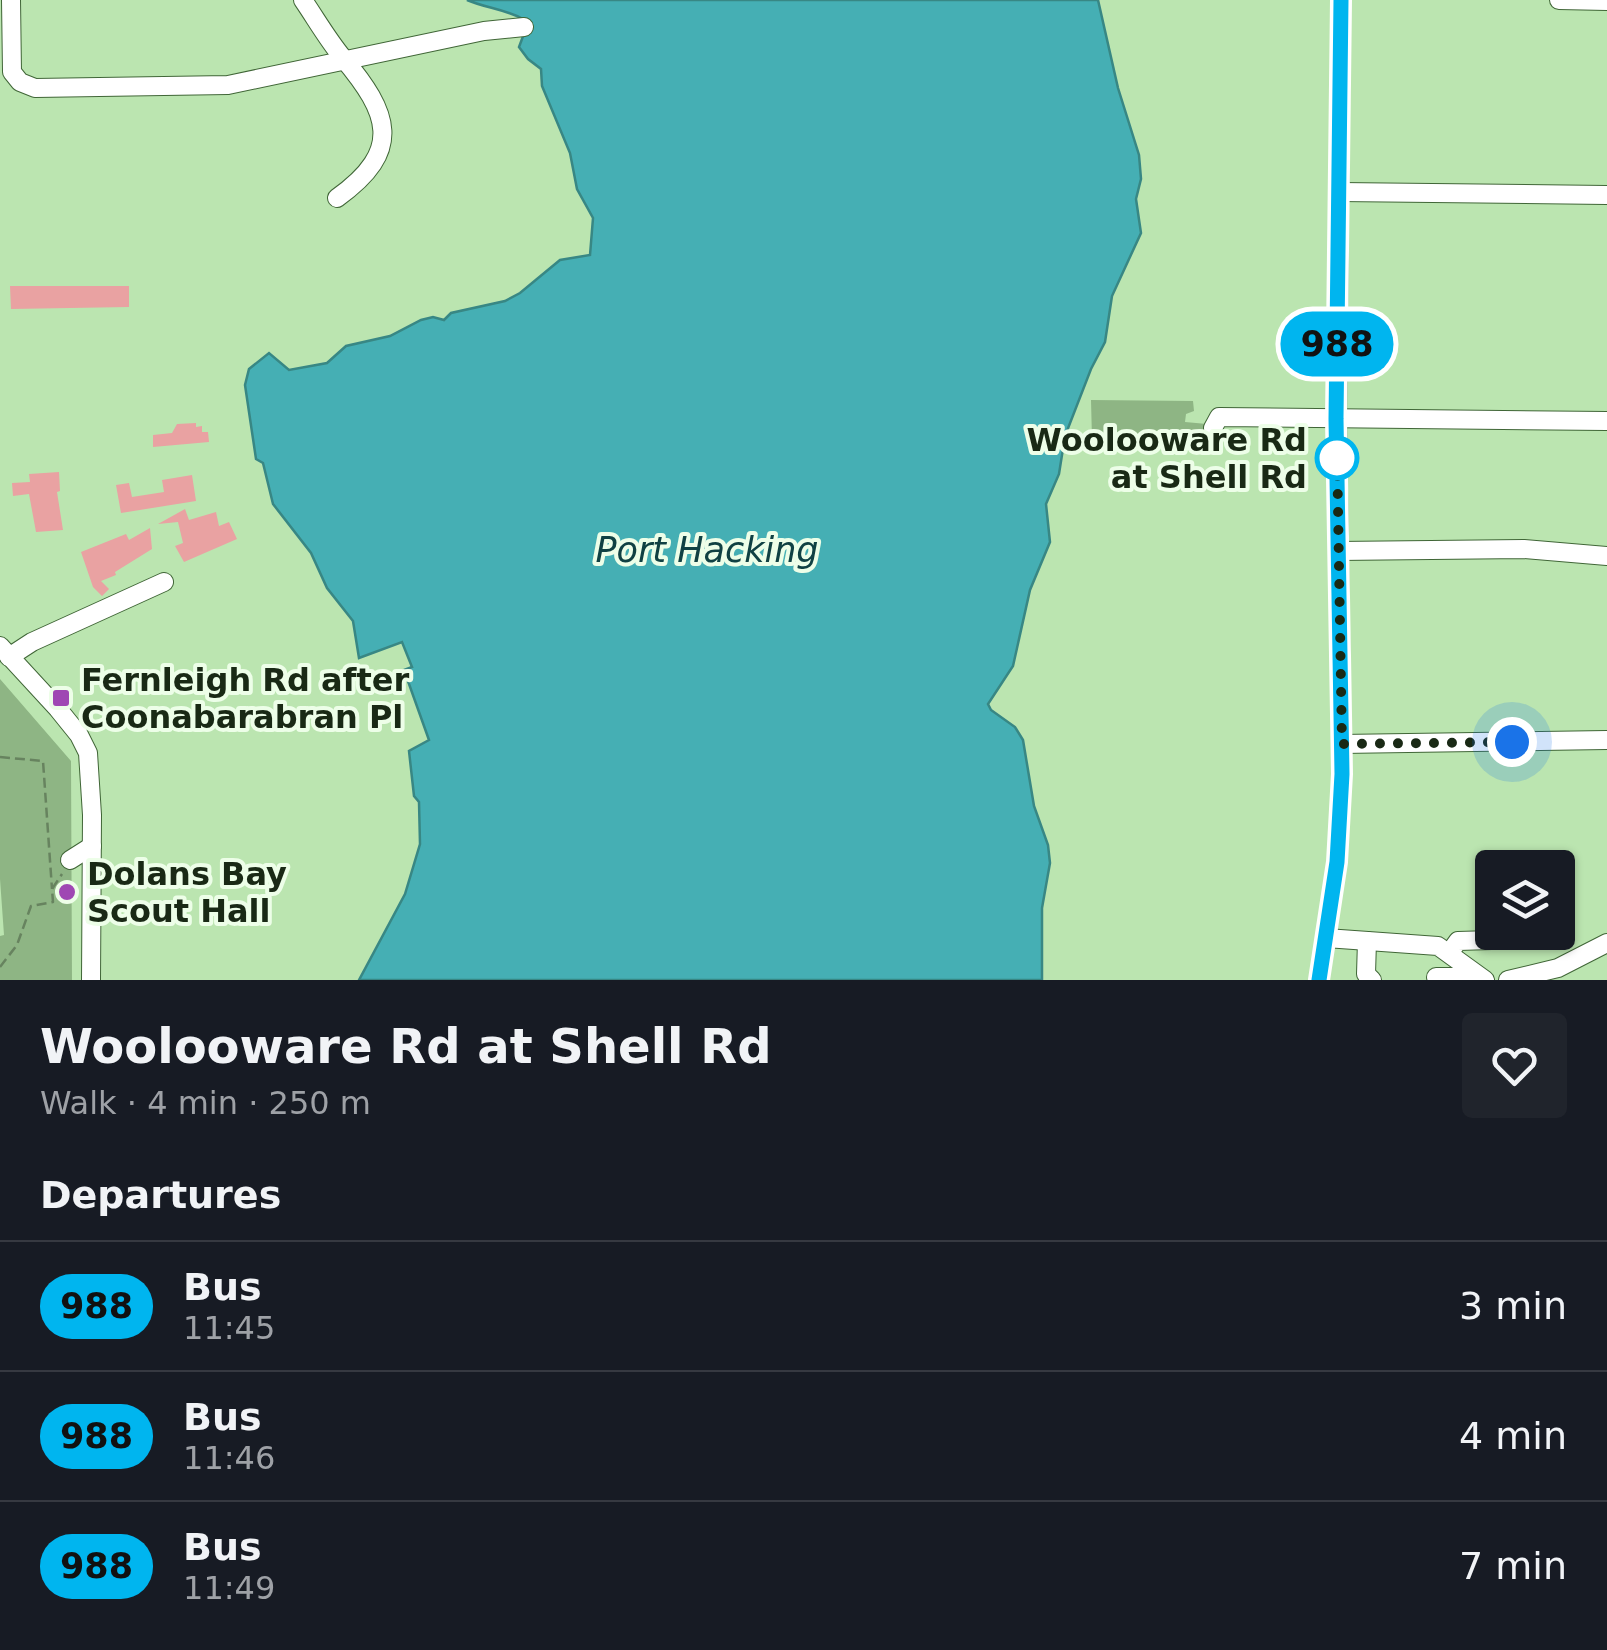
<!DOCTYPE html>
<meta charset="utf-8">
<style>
:root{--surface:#171b24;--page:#20242c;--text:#f1f3f6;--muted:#9ea1a6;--line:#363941}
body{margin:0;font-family:"DejaVu Sans",sans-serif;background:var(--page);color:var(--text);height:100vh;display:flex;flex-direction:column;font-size:38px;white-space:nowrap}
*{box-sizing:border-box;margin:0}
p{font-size:32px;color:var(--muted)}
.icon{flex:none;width:55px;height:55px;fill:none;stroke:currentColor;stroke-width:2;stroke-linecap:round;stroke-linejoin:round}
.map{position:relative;height:980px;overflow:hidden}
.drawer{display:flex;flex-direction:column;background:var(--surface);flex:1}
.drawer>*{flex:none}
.badge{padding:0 20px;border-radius:32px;font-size:35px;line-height:65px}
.buttons{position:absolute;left:1475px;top:850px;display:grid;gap:20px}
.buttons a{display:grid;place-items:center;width:100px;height:100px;border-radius:10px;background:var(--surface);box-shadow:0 2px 8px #0004;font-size:50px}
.you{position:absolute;width:50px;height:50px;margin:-25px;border:8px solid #fff;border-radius:50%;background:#1a73e8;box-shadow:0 0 0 15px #1a73e833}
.map>.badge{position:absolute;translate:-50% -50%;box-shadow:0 0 0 5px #fff}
h2{padding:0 40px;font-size:38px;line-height:90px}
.round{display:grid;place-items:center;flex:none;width:105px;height:105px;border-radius:10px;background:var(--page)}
.overview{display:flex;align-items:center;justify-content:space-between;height:170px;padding:0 40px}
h1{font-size:48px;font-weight:700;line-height:75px}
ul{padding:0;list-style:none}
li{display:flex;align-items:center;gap:30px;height:130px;padding:0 40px;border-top:2px solid var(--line)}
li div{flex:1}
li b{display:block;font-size:38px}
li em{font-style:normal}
li .badge{min-width:110px;font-weight:700;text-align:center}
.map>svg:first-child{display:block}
</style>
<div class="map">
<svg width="1607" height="980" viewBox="0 0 1607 980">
<rect width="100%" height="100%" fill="#bbe5b0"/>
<g fill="#8eb584">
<polygon points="1091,400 1193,401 1194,411 1186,414 1185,422 1207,424 1194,440 1092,439"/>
<polygon points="0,679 71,761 72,980 0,980 0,936 4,935 0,879"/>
</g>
<path fill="#45afb4" stroke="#388784" stroke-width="2.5" d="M467,0H1098L1118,88L1139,155L1141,179L1136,199L1141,233L1112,296L1105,342L1091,369L1065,436L1059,474L1046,504L1050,542L1030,590L1013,666L988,704L991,710L1015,727L1023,740L1034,806L1048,845L1050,863L1042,908V980H359L405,894L420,844L419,802L414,796L409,751L429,740L404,670L412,667L402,642L359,658L353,621L327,588L311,553L273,504L263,463L256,459L245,385L249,369L269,353L289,370L327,363L346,346L390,336L421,320L433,317L444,320L451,313L505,301L520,293L560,260L590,255L593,218L577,189L570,153L542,86L541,69L528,59L519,47L525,31L523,19C505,9 486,8 467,0Z"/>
<g fill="#e9a2a2">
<polygon points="10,286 129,286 129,307 11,309"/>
<polygon points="196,423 196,427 202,426 202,432 208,432 209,442 153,447 153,435 172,433 177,424"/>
<polygon points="59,472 60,491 57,492 63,530 36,532 29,494 13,496 12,483 30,482 29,474"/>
<polygon points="192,475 196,501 121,513 116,485 129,483 132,497 164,492 162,480"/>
<polygon points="185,509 189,520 216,512 219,526 229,522 237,539 184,562 175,546 183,543 178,522 158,524"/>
<polygon points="150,528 152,549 115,572 116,575 101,581 109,589 102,596 93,587 81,552 126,534 129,540"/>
</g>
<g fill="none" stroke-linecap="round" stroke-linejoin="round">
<g stroke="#406637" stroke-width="20">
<g id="minor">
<polyline points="11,0 12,72 20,82 35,88 228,85 484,31 524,27"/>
<path d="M303,0C316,19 328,40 343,58C389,113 404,150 337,198"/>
<polyline points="1559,0 1607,1"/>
<polyline points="1339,192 1607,195"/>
<polyline points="1213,428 1219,417 1607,421"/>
<polyline points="1338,551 1524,549 1607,556"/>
<polyline points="0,646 58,709 79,735 88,753 92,815 91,980"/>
<polyline points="9,657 32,642 164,582"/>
<polyline points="1341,744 1607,740"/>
<polyline points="70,860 92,846"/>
<polyline points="1326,938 1438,946 1485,980"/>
<polyline points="1367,941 1366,974 1372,980"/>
<polyline points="1450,952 1458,941 1525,939 1558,933"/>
<polyline points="1436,977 1478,977"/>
<polyline points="1319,980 1337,862 1342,774 1337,419 1341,0"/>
<polyline points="1508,980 1558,968 1607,943"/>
</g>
</g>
<g stroke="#67835f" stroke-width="2.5" stroke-dasharray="10 5" stroke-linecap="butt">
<polyline points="0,757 43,761 52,889"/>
<polyline points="0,967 17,945 31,906 53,902 52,889 62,874"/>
</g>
<use href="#minor" stroke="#fff" stroke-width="18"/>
</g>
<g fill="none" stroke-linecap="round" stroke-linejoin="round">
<g stroke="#fff" stroke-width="22">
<polyline id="line" points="1319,980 1337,862 1342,774 1336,419 1341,0"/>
</g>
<use href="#line" stroke="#00b5ef" stroke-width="15"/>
<polyline stroke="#192915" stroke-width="10" stroke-dasharray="0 18" points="1337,458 1337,449 1342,744 1512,742"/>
</g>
<circle fill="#fff" stroke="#00b5ef" stroke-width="5" cx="1337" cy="458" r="20"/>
<g fill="#9f47b3" stroke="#edfee8" stroke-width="4">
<rect x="51" y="688" width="20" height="20" rx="5"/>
<circle cx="67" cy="892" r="10"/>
</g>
<g text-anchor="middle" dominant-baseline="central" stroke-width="8" stroke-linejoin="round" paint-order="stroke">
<g font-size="32" font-weight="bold" fill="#192915" stroke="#edfee8" text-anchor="end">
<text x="1307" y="440">Woolooware Rd<tspan x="1307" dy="37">at Shell Rd</tspan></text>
</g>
<g font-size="32" font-weight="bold" fill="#192915" stroke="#edfee8" text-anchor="start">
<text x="81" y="680">Fernleigh Rd after<tspan x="81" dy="37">Coonabarabran Pl</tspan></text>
<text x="87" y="874">Dolans Bay<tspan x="87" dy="37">Scout Hall</tspan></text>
</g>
<g font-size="35" font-style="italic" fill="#104143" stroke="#edfee8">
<text x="707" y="550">Port Hacking</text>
</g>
</g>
</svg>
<div class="buttons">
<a><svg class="icon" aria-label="layers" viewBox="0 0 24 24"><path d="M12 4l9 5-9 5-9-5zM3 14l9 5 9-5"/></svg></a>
</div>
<div class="you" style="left:1512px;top:742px"></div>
<b class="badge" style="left:1337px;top:344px;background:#00b5ef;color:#111">988</b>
</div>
<section class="drawer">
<div class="overview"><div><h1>Woolooware Rd at Shell Rd</h1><p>Walk · 4 min · 250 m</p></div><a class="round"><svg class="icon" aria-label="heart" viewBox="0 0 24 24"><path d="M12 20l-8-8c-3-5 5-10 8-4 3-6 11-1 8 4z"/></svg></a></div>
<h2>Departures</h2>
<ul>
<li><span class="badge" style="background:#00b5ef;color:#111">988</span><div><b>Bus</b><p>11:45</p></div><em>3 min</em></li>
<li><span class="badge" style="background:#00b5ef;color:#111">988</span><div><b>Bus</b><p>11:46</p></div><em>4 min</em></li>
<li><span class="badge" style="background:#00b5ef;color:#111">988</span><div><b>Bus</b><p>11:49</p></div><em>7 min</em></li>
</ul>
</section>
